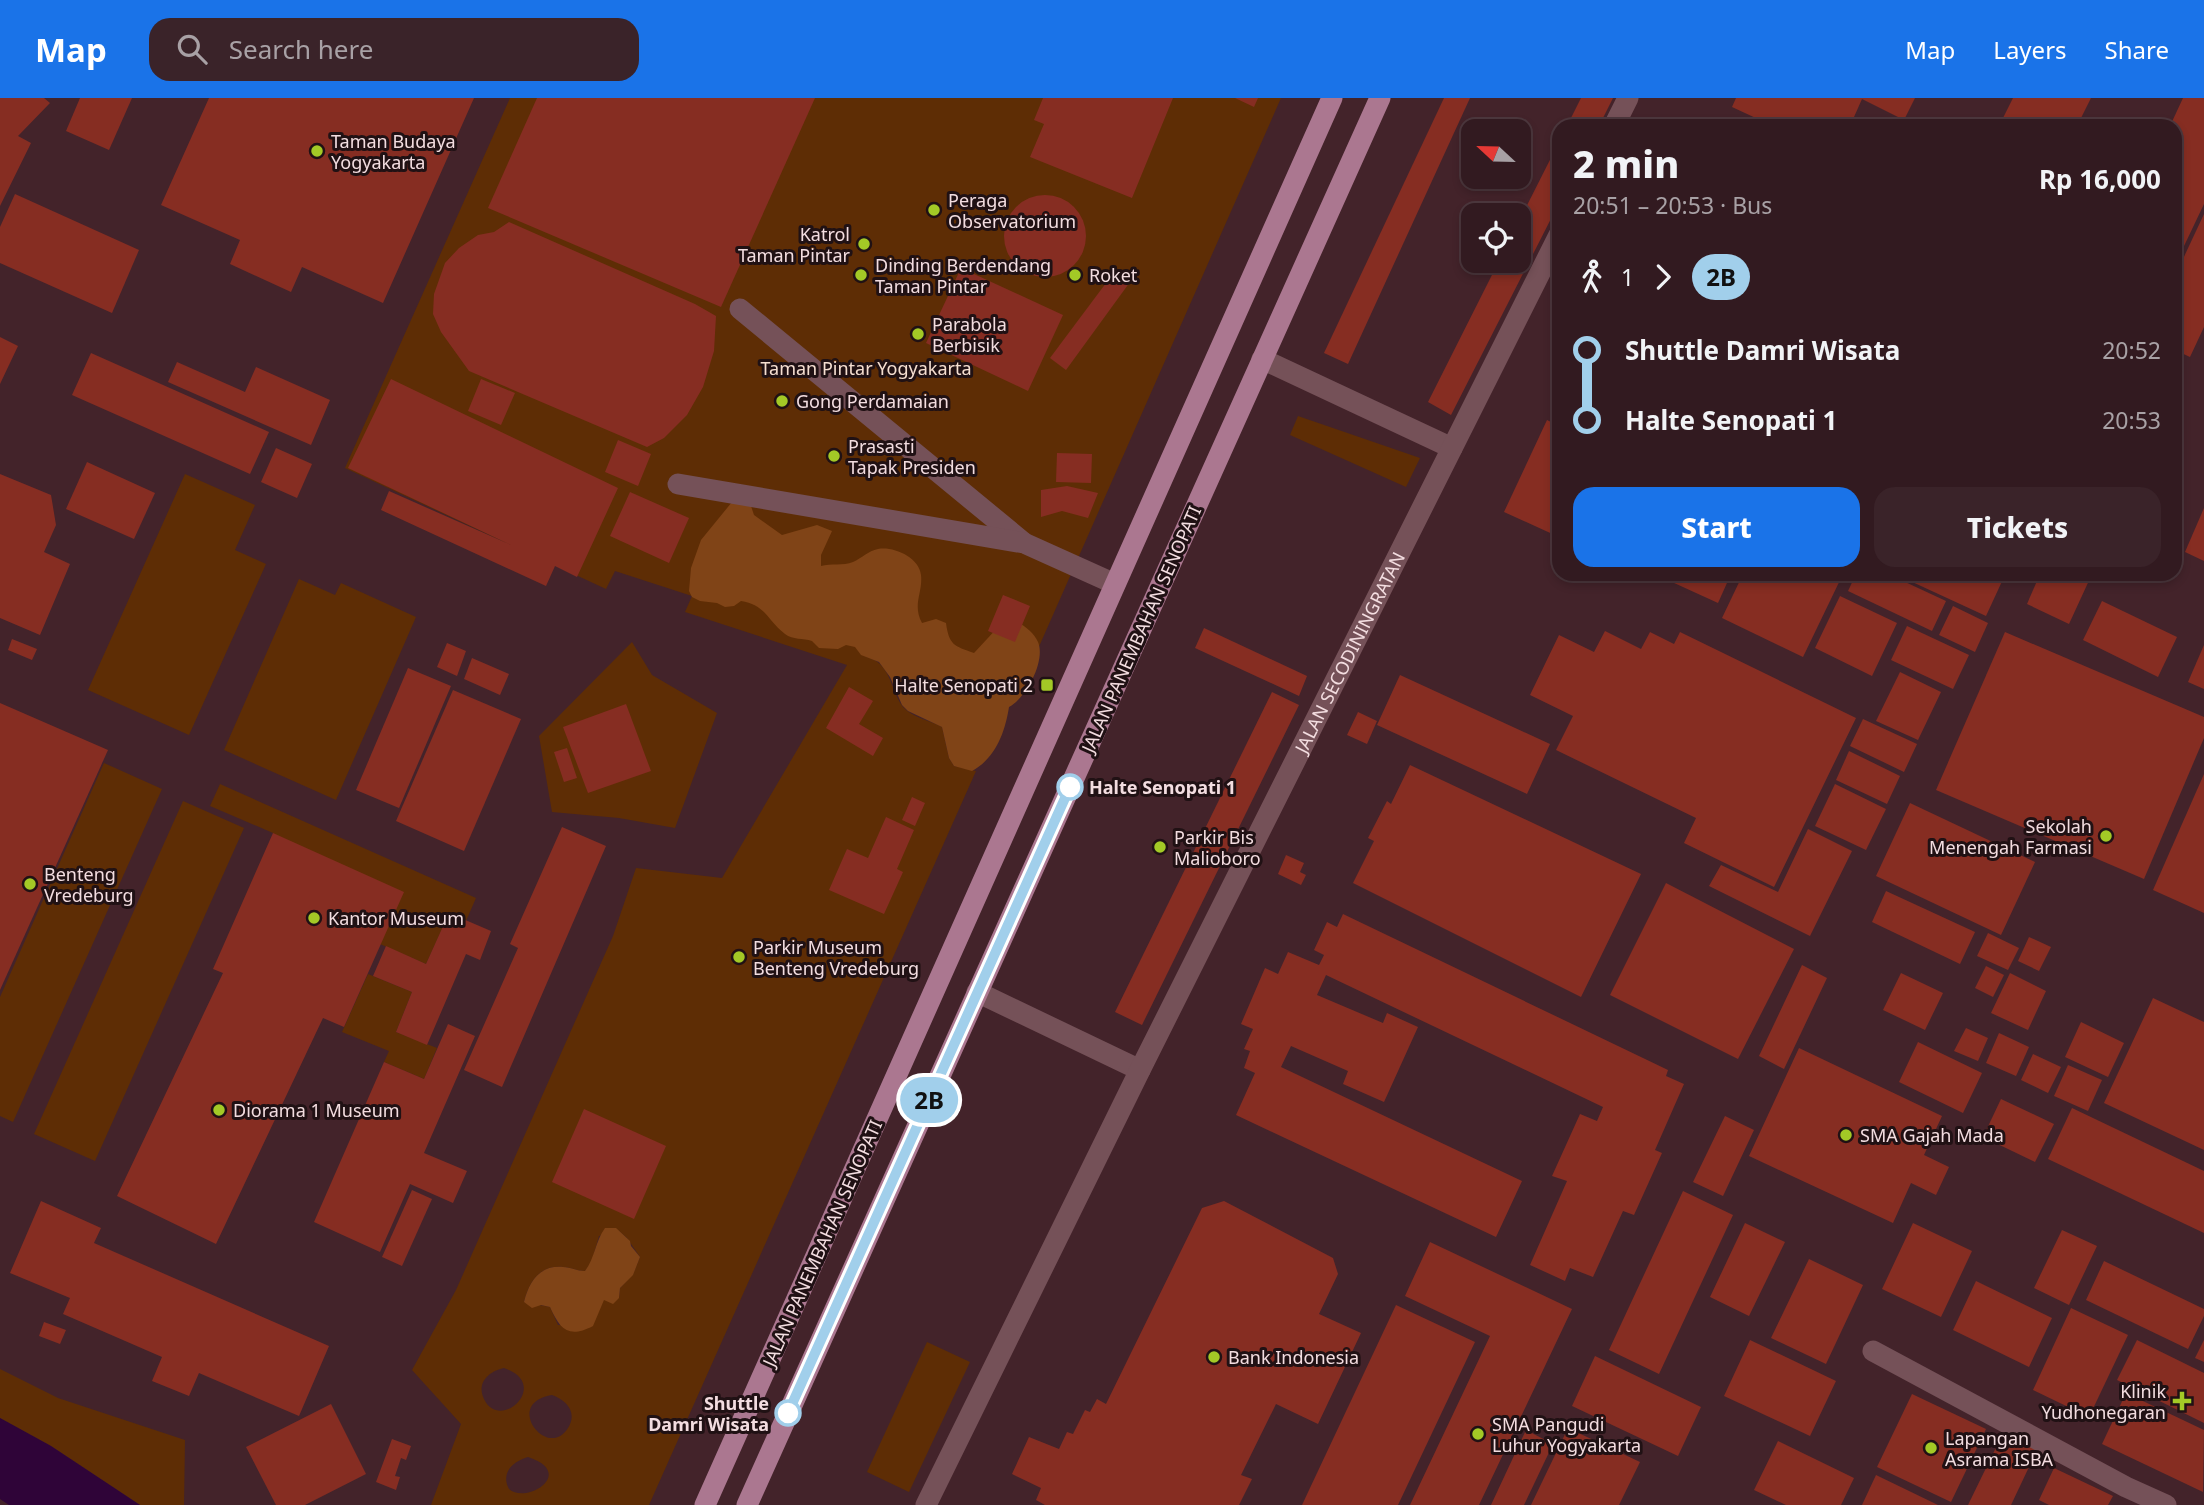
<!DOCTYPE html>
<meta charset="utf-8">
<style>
:root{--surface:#321a20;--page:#3a2329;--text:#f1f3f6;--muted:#a8a1a5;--line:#4d383e;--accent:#1a73e8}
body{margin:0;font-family:"Noto Sans",sans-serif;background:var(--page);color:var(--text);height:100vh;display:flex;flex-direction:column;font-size:26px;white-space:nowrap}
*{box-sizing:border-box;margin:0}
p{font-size:23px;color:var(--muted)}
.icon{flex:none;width:38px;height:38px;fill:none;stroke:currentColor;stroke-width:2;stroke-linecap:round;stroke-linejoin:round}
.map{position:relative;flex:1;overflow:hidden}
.drawer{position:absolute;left:1552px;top:21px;width:630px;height:462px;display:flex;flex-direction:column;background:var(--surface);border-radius:21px;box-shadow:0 4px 10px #0003,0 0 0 2px var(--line)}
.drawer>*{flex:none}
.badge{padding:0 14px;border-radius:23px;font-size:24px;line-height:46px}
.needle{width:46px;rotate:292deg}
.buttons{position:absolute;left:1461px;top:21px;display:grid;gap:14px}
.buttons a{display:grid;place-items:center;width:70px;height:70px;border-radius:14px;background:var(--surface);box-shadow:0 4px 10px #0003,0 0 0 2px var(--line);font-size:35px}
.map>.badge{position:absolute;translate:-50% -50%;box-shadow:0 0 0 4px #fff}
.legs{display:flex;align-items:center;gap:10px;height:77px;padding:0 21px;font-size:23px}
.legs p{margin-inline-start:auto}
.summary{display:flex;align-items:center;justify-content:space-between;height:119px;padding:0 21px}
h1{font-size:38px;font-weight:800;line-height:52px}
.button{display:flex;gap:14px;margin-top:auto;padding:14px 21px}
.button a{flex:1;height:80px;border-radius:21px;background:var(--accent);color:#fff;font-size:28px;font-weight:800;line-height:80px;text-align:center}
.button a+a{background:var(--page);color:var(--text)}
ul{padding:0 21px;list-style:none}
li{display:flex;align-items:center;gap:24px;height:70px;font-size:26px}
li i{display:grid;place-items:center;width:10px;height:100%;margin:0 9px;background:currentColor}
li i::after{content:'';width:18px;height:18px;margin:-9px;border:5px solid;border-radius:50%;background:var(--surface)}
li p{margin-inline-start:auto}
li:first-child i{background:linear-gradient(#0000 50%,currentColor 0)}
li:last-child i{background:linear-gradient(currentColor 50%,#0000 0)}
header{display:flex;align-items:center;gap:42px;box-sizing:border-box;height:98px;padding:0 35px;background:var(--accent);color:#fff}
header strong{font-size:33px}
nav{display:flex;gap:38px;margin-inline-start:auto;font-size:24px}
.search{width:490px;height:63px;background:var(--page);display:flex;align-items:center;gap:18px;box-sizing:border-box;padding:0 24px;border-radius:21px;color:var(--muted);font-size:26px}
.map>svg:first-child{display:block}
</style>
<header>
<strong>Map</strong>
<div class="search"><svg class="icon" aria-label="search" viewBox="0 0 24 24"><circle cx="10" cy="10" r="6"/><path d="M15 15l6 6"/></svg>Search here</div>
<nav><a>Map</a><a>Layers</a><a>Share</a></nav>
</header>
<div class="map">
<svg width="2204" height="1407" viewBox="0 0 2204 1407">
<rect width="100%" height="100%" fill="#43232a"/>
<g fill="#5e2d05" fill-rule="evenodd">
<path d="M510,0H1281L1015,603L858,552C862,560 873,559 880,566C892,578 893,596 903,609C913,620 929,622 942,629L949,660L954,668L976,673L649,1407H431L461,1326L412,1272L456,1192L613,838L636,770L722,780L847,567L685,514L692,498L615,473L606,491L345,370ZM619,1133L627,1140L640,1159L633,1176L620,1190L619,1200L604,1201L592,1228L558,1227L550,1209L524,1204C529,1184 539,1167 563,1169C570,1169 577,1173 585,1173L591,1166L599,1138ZM504,1270C552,1286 500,1335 484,1301C476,1285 489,1273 504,1270ZM552,1297C566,1302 578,1314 568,1330C548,1363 502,1305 552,1297ZM528,1359C577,1375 526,1407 509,1391C500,1374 514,1363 528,1359Z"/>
<polygon points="1298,318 1420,360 1406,389 1290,337"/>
<polygon points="185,376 255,407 235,452 266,466 189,637 88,592"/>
<polygon points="299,481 335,497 341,485 416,519 336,702 224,652"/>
<polygon points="632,544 652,577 717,615 675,730 619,720 552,714 539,638"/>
<polygon points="104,665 162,691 13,1024 0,1018 0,899"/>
<polygon points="220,686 476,800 466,823 449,816 426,866 380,846 273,735 210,708"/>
<polygon points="183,703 244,730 95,1063 34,1036"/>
<polygon points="368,876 412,894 396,934 437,950 424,981 384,964 389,953 342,934"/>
<polygon points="927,1244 970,1264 909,1394 867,1374"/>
<polygon points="0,1271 58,1300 185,1342 184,1407 140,1407 51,1348 0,1320"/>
</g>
<g fill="#804417">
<path d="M732,404L751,408L754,417L782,437L817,427L832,433L821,457V468C831,465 843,468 853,464C862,460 868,453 878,451C893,448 919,459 921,477C923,495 912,506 922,525L936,521L946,525C949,547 954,548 974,555L1000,527L1018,524C1026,529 1034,535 1038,544C1046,563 1026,600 1009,609C1005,634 996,660 972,673L954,668L949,660L942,629L908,613L902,607L890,579L879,564L861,557L855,549L846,547L838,551L819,550L812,543C803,540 793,542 785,536C767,522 766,507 741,503L734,508L725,509L717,505L700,503L692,499L689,493L691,470L701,442Z"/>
<path d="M605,1130H616L630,1143L631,1148L640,1159L633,1177L620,1190L619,1200L613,1206L604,1202L593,1228C568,1241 560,1231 550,1209L541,1207L532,1210L524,1204C529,1184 539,1167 563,1169C570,1169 577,1173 585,1173C595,1160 595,1144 605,1130Z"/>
</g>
<polygon fill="#2f0438" points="0,1320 51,1348 140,1407 9,1407 0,1401"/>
<g fill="#862d22">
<polygon points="0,0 44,0 50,5 18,38 31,45 0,108"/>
<polygon points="80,0 132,0 109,52 66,33"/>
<polygon points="209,0 474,0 383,205 302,169 291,194 230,166 240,142 161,107"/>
<polygon points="537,0 815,0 721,209 488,110"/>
<polygon points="1043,0 1173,0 1132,100 1030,59 1044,26 1034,22"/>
<polygon points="1235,0 1258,0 1254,9"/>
<polygon points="1444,0 1470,0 1348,266 1324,255"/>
<polygon points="1581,0 1613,0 1599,28 1567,28"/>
<polygon points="1736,0 1915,0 1904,22 1862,1 1850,28 1773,28 1732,9"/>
<polygon points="2013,0 2091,0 2077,28 1999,28"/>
<polygon points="2183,0 2204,0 2204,106 2175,167 2175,28 2170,28"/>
<polygon points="1559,44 1559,105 1451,317 1428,304 1499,163 1519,163 1519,123"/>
<polygon points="15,96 139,152 112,215 0,165 0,129"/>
<circle cx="1045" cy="138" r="41"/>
<polygon points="2204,116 2204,229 2190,259 2175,252 2175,178"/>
<polygon points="509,124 695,206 716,218 714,253 703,289 687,317 664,340 647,349 469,273 441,234 433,216 434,196 445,165 459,150 478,137 494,134"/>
<polygon points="961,170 1063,217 1028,293 926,245"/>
<polygon points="1115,173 1130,184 1066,272 1050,260"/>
<polygon points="0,239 18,248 0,286"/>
<polygon points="91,255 269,334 250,376 72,297"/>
<polygon points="177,264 245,294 256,269 330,302 311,347 168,284"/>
<polygon points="391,281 618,390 577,479 555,468 546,488 381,412 389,393 511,447 348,370"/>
<polygon points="481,281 515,295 501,327 468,313"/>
<polygon points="2175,287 2184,291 2175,309"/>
<polygon points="1547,322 1559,328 1559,439 1504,414"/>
<polygon points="618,342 651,356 638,388 605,374"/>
<polygon points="276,350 312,366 297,400 261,384"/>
<polygon points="1057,355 1092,356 1091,385 1056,384"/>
<polygon points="87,364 155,395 134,441 66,411"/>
<polygon points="0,376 51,397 56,427 44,454 70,466 40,537 0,520"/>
<polygon points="1067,388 1098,395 1088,420 1062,413 1041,419 1041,392"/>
<polygon points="630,394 689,420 669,465 610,438"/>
<polygon points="2204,410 2204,463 2185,454"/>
<polygon points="1663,476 1731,476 1718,505 1661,479"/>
<polygon points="1743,476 1843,476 1803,559 1722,520"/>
<polygon points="1856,476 1888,476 1946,503 1932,533 1848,493"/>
<polygon points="1895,476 1997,476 2004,479 1986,518"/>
<polygon points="2040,476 2092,476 2069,526 2027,506"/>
<polygon points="1003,497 1030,508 1015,544 988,533"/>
<polygon points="1840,498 1897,525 1872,578 1815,550"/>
<polygon points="2102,503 2177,539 2158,579 2083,542"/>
<polygon points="1953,508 1988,525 1975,554 1939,537"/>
<polygon points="1907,528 1969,557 1953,591 1891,562"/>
<polygon points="1204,530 1307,578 1299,598 1195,550"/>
<polygon points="1605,533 1641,551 1650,534 1674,546 1680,534 1856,620 1774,789 1684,745 1696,720 1556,652 1573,618 1530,597 1559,537 1594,554"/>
<polygon points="2005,534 2204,619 2204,640 2144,781 1936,692"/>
<polygon points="12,541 37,551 32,562 8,552"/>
<polygon points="447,545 466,553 457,578 437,569"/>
<polygon points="2204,547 2204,591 2188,584"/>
<polygon points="472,560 509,576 500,597 464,581"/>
<polygon points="408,570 451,588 399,710 356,692"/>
<polygon points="1900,574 1941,594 1918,642 1876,623"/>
<polygon points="1400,577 1550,646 1527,696 1377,627"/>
<polygon points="849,589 873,603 859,626 883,640 873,658 826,630"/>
<polygon points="453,592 521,621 464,753 396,723"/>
<polygon points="1272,594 1299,607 1142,927 1115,914"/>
<polygon points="0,605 108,652 0,892"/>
<polygon points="626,606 651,673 588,695 563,629"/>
<polygon points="1358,614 1377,623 1367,646 1347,637"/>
<polygon points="1863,621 1917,646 1904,674 1850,648"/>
<polygon points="567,650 577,680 564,684 554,654"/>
<polygon points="1849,653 1900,678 1887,706 1836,682"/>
<polygon points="1410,667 1641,776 1581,899 1353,785 1374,743 1368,740 1387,703 1391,706"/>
<polygon points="2204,676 2204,815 2153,792"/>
<polygon points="1835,686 1886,711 1866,752 1815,728"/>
<polygon points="912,699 925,705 915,728 902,722"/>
<polygon points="1910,705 2035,764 2001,837 1876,778"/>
<polygon points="886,719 914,732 897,771 903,774 884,816 829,792 847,751 868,760"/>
<polygon points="562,729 606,748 502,989 464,972 518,850 510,846"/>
<polygon points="1808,731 1852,753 1810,838 1709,788 1721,767 1778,794"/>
<polygon points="273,735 404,794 344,929 323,920 216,1146 117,1098 223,875 213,871"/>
<polygon points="1286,757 1304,765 1300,774 1306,777 1301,787 1278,776"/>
<polygon points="1666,785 1794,851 1738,961 1610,897"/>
<polygon points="1886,793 1975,834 1960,866 1872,824"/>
<polygon points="449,815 491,833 480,862 466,856 427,947 396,934 412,894 373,878 386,848 426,866"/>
<polygon points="1343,816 1668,972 1666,978 1684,986 1655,1052 1662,1055 1634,1117 1623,1113 1593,1179 1570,1170 1565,1183 1530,1167 1567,1083 1552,1078 1580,1016 1597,1023 1603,1009 1326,877 1317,897 1383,925 1387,915 1418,929 1384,1004 1343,986 1348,973 1291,948 1281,969 1522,1083 1496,1139 1236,1017 1255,975 1244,970 1250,953 1244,951 1253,931 1241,926 1265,870 1278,876 1288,854 1319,867 1324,857 1314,852 1327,824 1337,829"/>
<polygon points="1988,835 2019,850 2008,872 1977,858"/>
<polygon points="2029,839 2051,849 2039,873 2018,863"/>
<polygon points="1802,867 1827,880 1784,971 1759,958"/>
<polygon points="1986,868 2004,877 1993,899 1975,890"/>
<polygon points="1901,875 1943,895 1925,932 1883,912"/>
<polygon points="2010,875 2046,893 2028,932 1991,915"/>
<polygon points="2153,900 2204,924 2204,1052 2104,1005"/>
<polygon points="2081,924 2124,945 2108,979 2065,959"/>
<polygon points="448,926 475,938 424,1055 467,1073 453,1105 410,1086 380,1154 314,1124 384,964 424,981"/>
<polygon points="1966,930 1988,940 1978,963 1954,953"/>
<polygon points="1999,935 2029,949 2016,978 1986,965"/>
<polygon points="1918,944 1982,975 1963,1015 1899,984"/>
<polygon points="1799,950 1942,1018 1924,1057 1949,1069 1936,1097 1911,1085 1893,1125 1749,1058"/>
<polygon points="2033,956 2061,969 2048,995 2021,982"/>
<polygon points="2068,967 2102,982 2088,1013 2054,998"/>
<polygon points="2001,1001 2054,1026 2035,1064 1983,1039"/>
<polygon points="2072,1010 2204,1073 2204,1135 2048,1061"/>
<polygon points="584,1011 666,1048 634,1121 552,1084"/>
<polygon points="1725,1018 1754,1032 1723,1098 1693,1084"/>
<polygon points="412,1092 432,1101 402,1168 382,1159"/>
<polygon points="1683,1093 1733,1117 1659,1276 1609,1252"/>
<polygon points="41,1103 101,1130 94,1145 329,1248 299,1318 199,1275 189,1298 152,1283 162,1259 63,1216 70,1200 10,1175"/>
<polygon points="1224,1103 1333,1160 1338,1176 1319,1216 1361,1235 1318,1326 1276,1306 1241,1377 1252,1381 1239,1407 1045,1407 1036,1402 1041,1390 1012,1376 1029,1339 1059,1351 1067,1334 1073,1336 1085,1312 1090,1314 1097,1301 1106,1306 1202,1110"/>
<polygon points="1745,1125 1785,1144 1749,1218 1710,1199"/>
<polygon points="1913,1125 1972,1153 1941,1219 1882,1191"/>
<polygon points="2062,1132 2097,1148 2069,1207 2034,1190"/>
<polygon points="1430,1144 1572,1211 1479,1407 1410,1407 1490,1238 1405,1198"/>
<polygon points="1809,1161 1863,1187 1826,1266 1771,1240"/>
<polygon points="2104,1163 2204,1211 2204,1218 2188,1251 2086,1202"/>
<polygon points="1976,1183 2052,1220 2029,1269 1953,1232"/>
<polygon points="1396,1207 1475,1244 1398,1407 1302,1407"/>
<polygon points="2071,1210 2128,1237 2089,1319 2033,1292"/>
<polygon points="44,1224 66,1232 60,1246 39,1238"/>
<polygon points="1750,1242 1836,1283 1810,1338 1724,1298"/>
<polygon points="2137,1242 2204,1275 2204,1325 2117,1282"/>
<polygon points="2204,1242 2204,1264 2195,1260"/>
<polygon points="1595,1258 1701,1309 1678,1358 1572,1308"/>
<polygon points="2126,1295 2204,1332 2203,1394 2102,1346"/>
<polygon points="1912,1296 1986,1331 1951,1404 1877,1369"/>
<polygon points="331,1306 366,1376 305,1407 276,1407 246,1349"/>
<polygon points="1568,1330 1640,1364 1619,1407 1531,1407"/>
<polygon points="2005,1331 2039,1348 2011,1407 1968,1407"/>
<polygon points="1526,1332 1553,1346 1524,1407 1491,1407"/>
<polygon points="392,1341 411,1348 406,1362 401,1360 395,1378 400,1379 396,1392 376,1384"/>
<polygon points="1778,1343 1854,1380 1841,1407 1786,1407 1754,1392"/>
<polygon points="2054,1370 2113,1398 2108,1407 2049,1407 2039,1402"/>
<polygon points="1876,1377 1938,1407 1862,1407"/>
</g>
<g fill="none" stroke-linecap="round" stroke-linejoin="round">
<g stroke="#755158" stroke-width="21">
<polyline points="1614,28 1628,0"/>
<polyline points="740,211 1023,444"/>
<polyline points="1262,261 1452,350"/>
<polyline points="678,386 1024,445 1115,486"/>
<polyline points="977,894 1140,972"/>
<polyline points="1873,1253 2126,1389 2166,1407"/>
<path id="s1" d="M926,1407L1140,972L1559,137"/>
</g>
<g stroke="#ab7790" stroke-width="21">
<polyline points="705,1407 1332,0"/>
<polyline points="747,1407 1380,0"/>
</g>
</g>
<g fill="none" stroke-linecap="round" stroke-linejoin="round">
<g stroke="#fff" stroke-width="16">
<polyline id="line-1" points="788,1315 1070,689"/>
</g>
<use href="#line-1" stroke="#a1cfeb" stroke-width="10"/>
</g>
<g fill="#a3c926" stroke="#201114" stroke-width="2.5">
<circle cx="317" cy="53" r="7"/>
<circle cx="934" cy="112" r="7"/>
<circle cx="864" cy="146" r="7"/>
<circle cx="861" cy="177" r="7"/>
<circle cx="1075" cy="177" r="7"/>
<circle cx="918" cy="236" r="7"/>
<circle cx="782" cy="303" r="7"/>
<circle cx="834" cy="358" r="7"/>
<rect x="1040" y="580" width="14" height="14" rx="3.5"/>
<circle cx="2106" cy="738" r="7"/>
<circle cx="1160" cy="749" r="7"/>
<circle cx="30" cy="786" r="7"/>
<circle cx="314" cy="820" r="7"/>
<circle cx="739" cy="859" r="7"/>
<circle cx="219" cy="1012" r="7"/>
<circle cx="1846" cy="1037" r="7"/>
<circle cx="1214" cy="1259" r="7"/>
<path d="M2178.5 1292.5h7v7h7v7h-7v7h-7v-7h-7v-7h7z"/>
<circle cx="1478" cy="1336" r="7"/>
<circle cx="1931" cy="1350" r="7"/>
</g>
<g fill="#fff" stroke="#a1cfeb" stroke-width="3.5">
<circle cx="1070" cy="689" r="12"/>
<circle cx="788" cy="1315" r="12"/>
</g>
<g text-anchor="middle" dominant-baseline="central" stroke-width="6" stroke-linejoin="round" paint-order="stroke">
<g font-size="18" fill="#f3dde0" stroke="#201114" text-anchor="start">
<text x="331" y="43">Taman Budaya<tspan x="331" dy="21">Yogyakarta</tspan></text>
<text x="948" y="102">Peraga<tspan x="948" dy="21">Observatorium</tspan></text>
<text x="850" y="136" text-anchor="end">Katrol<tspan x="850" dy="21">Taman Pintar</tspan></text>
<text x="875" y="167">Dinding Berdendang<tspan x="875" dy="21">Taman Pintar</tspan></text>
<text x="1089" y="177">Roket</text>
<text x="932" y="226">Parabola<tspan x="932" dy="21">Berbisik</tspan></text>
<text x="796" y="303">Gong Perdamaian</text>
<text x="848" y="348">Prasasti<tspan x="848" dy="21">Tapak Presiden</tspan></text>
<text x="1033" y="587" text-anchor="end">Halte Senopati 2</text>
<text x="2092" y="728" text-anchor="end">Sekolah<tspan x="2092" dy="21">Menengah Farmasi</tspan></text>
<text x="1174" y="739">Parkir Bis<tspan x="1174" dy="21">Malioboro</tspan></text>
<text x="44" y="776">Benteng<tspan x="44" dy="21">Vredeburg</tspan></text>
<text x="328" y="820">Kantor Museum</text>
<text x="753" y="849">Parkir Museum<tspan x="753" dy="21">Benteng Vredeburg</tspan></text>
<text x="233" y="1012">Diorama 1 Museum</text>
<text x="1860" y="1037">SMA Gajah Mada</text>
<text x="1228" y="1259">Bank Indonesia</text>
<text x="2166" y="1293" text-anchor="end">Klinik<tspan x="2166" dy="21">Yudhonegaran</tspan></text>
<text x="1492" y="1326">SMA Pangudi<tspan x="1492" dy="21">Luhur Yogyakarta</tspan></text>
<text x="1945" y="1340">Lapangan<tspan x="1945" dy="21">Asrama ISBA</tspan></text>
</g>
<g font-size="18" fill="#f6dfd1" stroke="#201114">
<text x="866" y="270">Taman Pintar Yogyakarta</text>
</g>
<g font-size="18" fill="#f3dde0" stroke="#201114">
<text transform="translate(1141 531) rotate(-66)">JALAN PANEMBAHAN SENOPATI</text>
<text stroke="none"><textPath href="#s1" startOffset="952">JALAN SECODININGRATAN</textPath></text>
<text transform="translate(822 1145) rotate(-66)">JALAN PANEMBAHAN SENOPATI</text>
</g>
<g font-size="18" font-weight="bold" fill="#f3dde0" stroke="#201114" text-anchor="start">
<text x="1089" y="689">Halte Senopati 1</text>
<text x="769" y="1305" text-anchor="end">Shuttle<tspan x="769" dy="21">Damri Wisata</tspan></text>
</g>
</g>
</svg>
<div class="buttons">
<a><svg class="needle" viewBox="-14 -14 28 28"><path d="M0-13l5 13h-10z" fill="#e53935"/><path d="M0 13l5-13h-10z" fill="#a8a1a5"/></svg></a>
<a><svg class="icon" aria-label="locate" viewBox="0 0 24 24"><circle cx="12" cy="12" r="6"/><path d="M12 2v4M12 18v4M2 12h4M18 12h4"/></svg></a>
</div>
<b class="badge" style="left:929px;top:1002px;background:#a1cfeb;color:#111">2B</b>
<section class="drawer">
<div class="summary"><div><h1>2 min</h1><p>20:51 – 20:53 · Bus</p></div><b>Rp 16,000</b></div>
<div class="legs"><svg class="icon" aria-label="walk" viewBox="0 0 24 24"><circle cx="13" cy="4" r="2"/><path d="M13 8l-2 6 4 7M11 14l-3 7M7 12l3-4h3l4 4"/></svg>1<svg class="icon" aria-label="forward" viewBox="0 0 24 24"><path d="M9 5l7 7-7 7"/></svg><b class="badge" style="background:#a1cfeb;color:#111">2B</b></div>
<ul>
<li><i style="color:#a1cfeb"></i><b>Shuttle Damri Wisata</b><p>20:52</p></li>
<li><i style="color:#a1cfeb"></i><b>Halte Senopati 1</b><p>20:53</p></li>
</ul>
<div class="button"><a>Start</a><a>Tickets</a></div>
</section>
</div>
